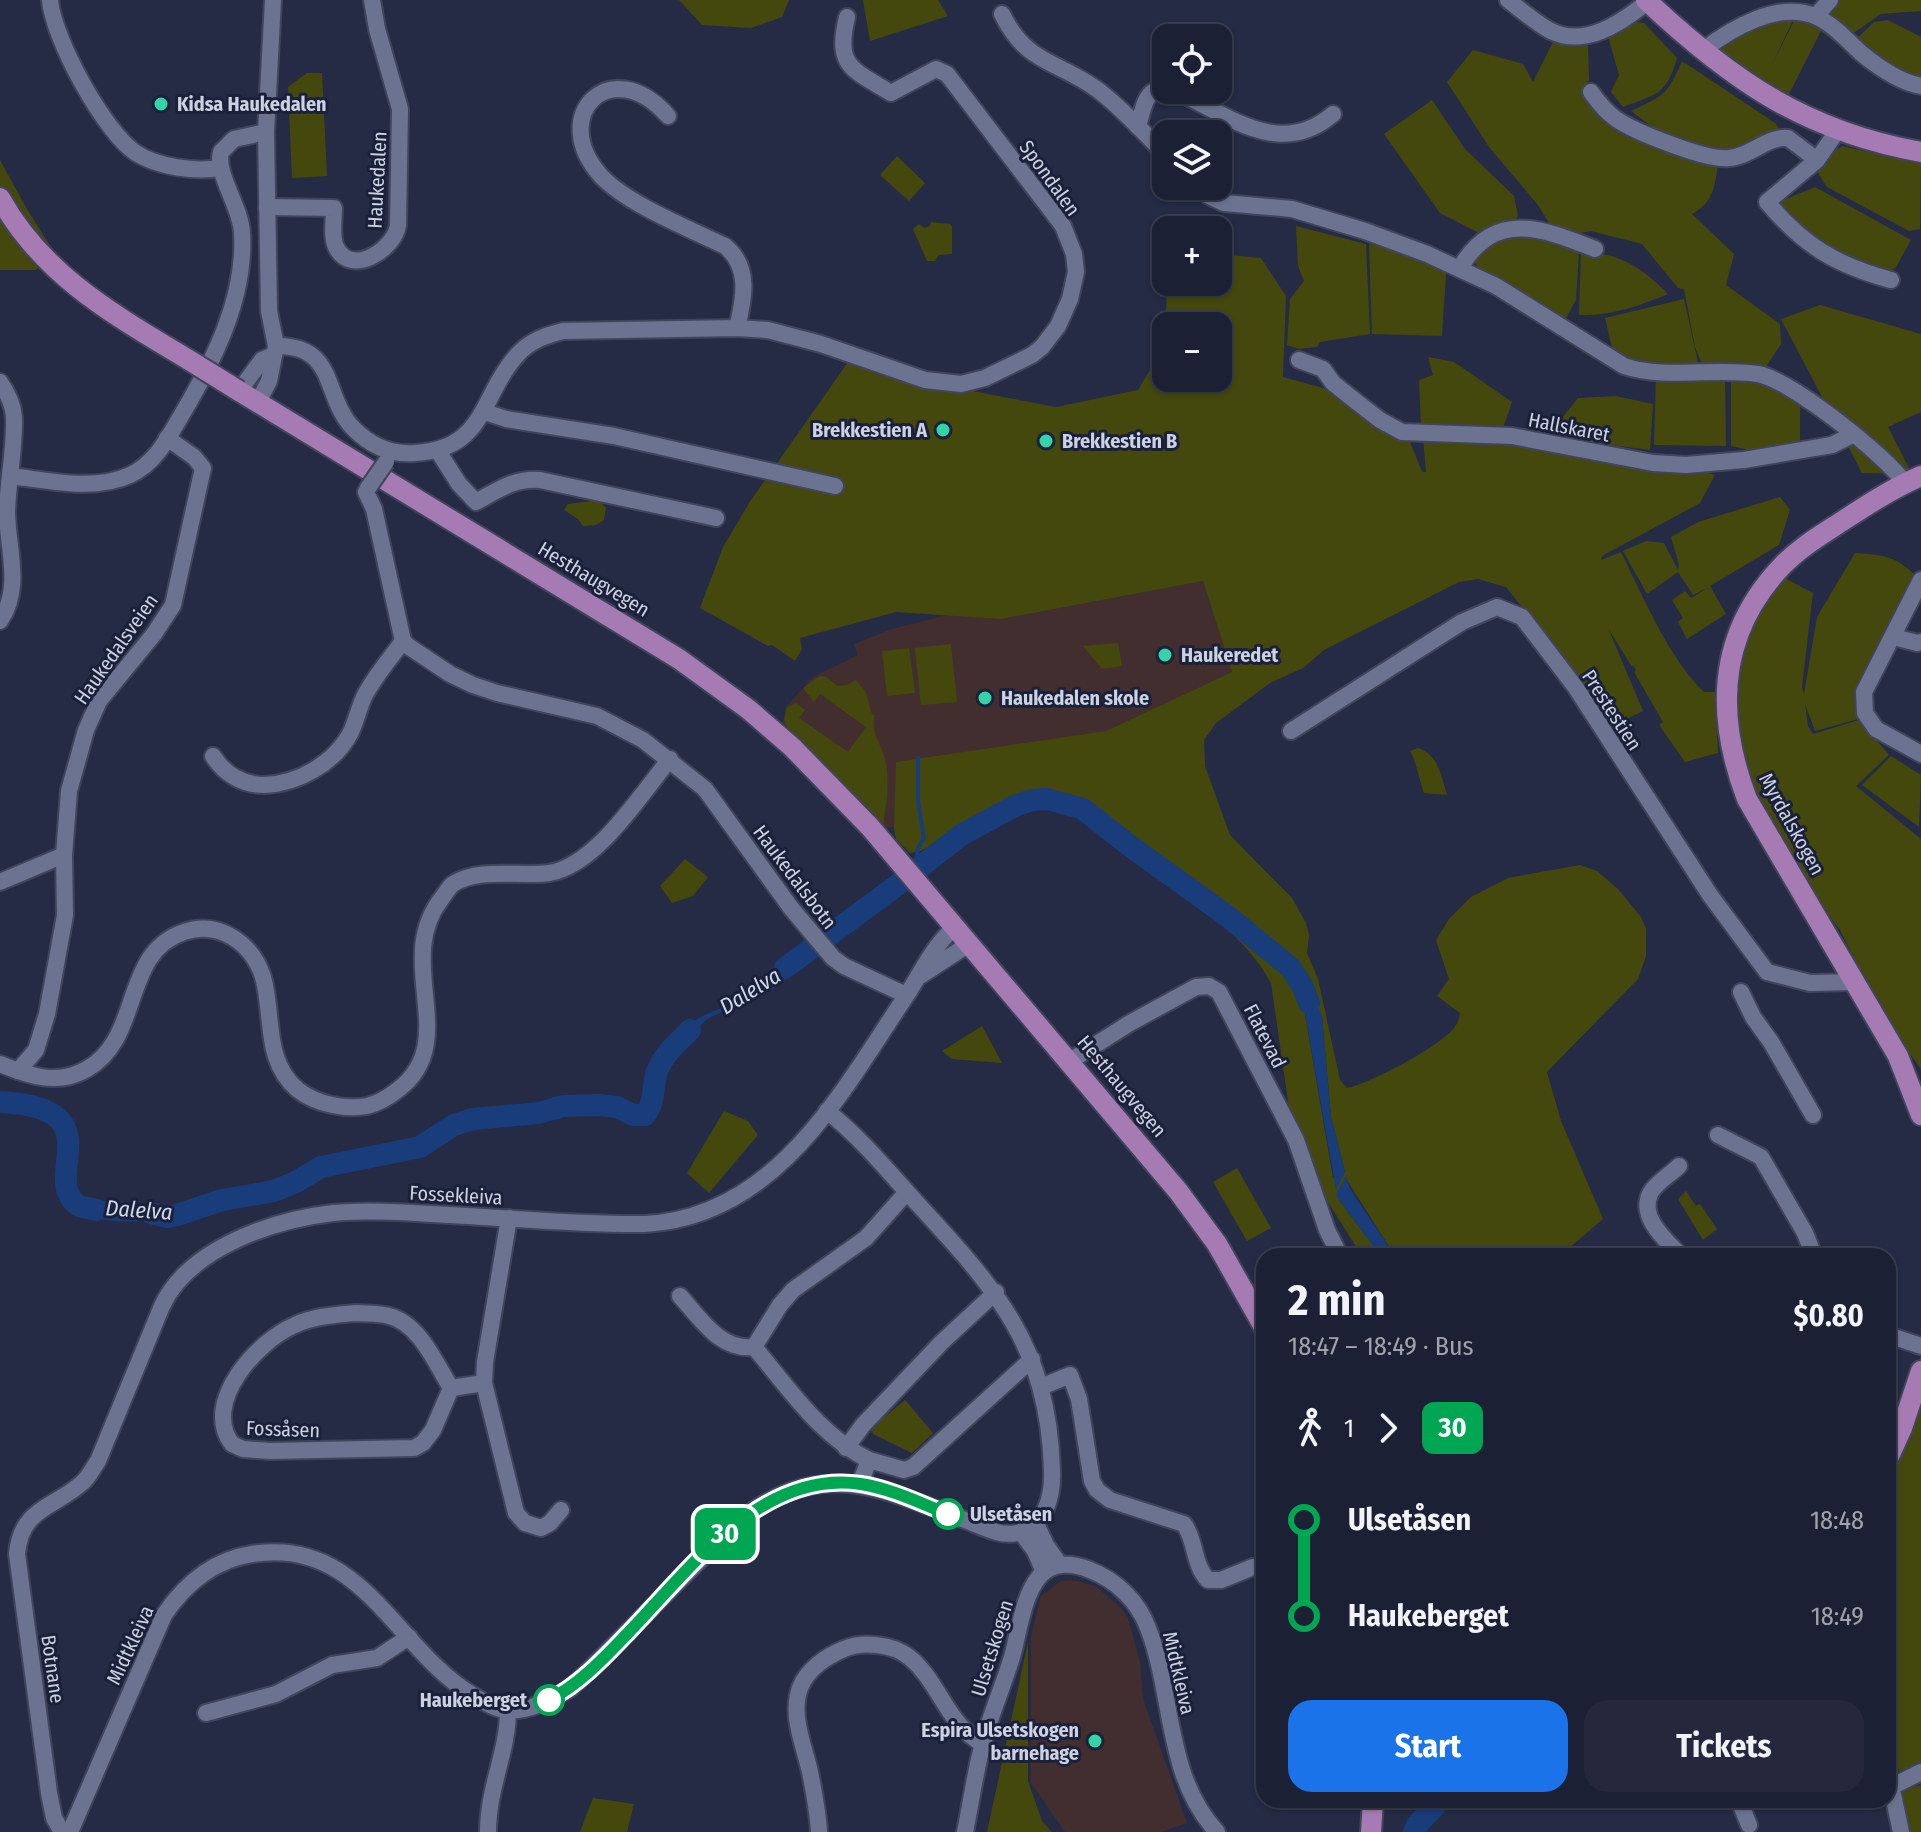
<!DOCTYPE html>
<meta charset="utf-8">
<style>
:root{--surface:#1c2034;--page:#25283c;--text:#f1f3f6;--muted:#a0a3ac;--line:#3a3e4f;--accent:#1a73e8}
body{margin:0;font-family:"Fira Sans Condensed",sans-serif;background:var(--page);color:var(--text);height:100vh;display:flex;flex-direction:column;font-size:30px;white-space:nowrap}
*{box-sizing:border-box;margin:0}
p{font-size:26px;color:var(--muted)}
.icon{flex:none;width:44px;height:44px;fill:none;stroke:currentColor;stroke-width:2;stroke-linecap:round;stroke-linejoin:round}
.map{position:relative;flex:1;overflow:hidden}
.side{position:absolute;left:1256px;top:1248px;width:640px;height:560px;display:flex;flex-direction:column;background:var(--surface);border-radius:24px;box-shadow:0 2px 6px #0004,0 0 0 2px var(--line)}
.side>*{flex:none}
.badge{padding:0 16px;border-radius:12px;font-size:28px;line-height:52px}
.controls{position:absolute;left:1152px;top:24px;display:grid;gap:16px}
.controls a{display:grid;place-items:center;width:80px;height:80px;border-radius:16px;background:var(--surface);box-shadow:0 2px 6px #0004,0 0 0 2px var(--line);font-size:40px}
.map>.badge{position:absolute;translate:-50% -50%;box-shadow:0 0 0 4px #fff}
.legs{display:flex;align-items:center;gap:12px;height:88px;padding:0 32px;font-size:26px}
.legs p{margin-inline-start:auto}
.overview{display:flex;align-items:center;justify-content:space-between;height:136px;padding:0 32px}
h1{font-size:44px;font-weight:700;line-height:60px}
.primary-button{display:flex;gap:16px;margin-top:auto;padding:16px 32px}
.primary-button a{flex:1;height:92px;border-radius:24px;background:var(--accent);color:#fff;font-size:32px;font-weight:700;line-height:92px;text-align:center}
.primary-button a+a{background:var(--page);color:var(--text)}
ul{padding:0 32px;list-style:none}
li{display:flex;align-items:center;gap:28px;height:96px;font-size:30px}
li i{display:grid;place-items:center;width:12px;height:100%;margin:0 10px;background:currentColor}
li i::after{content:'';width:20px;height:20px;margin:-10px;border:6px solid;border-radius:50%;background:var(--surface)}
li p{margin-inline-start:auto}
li:first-child i{background:linear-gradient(#0000 50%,currentColor 0)}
li:last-child i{background:linear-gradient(currentColor 50%,#0000 0)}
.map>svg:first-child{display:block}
</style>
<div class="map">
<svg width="1921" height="1832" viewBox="0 0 1921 1832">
<rect width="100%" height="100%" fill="#252b45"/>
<g fill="#432e2f">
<polygon points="1203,581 1232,672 1106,731 897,780 894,827 882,828 822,760 783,723 786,707 813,677 858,655 854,644 892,629 947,615 1001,619"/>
<polygon points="1074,1580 1095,1586 1119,1606 1128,1618 1140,1662 1143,1699 1187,1823 1161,1832 1065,1832 1031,1783 1031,1637 1041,1596 1061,1581"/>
</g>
<g fill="#44480d" fill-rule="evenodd">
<polygon points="679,0 789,0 782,17 751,28 702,25"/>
<polygon points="863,0 938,0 948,16 870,41"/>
<polygon points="1835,0 1921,0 1921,11 1881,14 1849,36 1827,13"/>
<polygon points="1781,19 1793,20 1770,69 1795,19 1823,27 1787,98 1724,59 1721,48 1729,36"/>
<polygon points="1888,20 1921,37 1921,80 1898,73 1854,41 1874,22"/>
<path d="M1637,22L1644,23L1677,58C1666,96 1656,94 1623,107L1611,92L1619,75L1607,33Z"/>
<path d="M1555,38L1588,45L1589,80L1583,91L1595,105L1718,164C1715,186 1713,203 1692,214L1734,254L1726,285L1780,324L1781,344L1766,367H1703L1695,347L1684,289L1678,288L1642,244L1591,231L1558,237L1575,246L1579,251L1576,300L1565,320L1479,268L1473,260L1476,252L1502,236H1557L1538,205L1489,147L1447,82L1473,50L1523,64L1533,82Z"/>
<path d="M1682,61L1775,123L1780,130L1739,149L1719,150L1658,131L1631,111C1664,95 1667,96 1682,61Z"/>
<polygon points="307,73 322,73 327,176 292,178 288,87"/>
<polygon points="1432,100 1465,149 1514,196 1518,216 1511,226 1483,235 1440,213 1384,134"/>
<polygon points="1842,146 1921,164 1920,229 1909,231 1827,187 1814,167"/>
<polygon points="897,156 925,183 909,201 880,175"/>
<polygon points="0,160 28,211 51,247 36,270 0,270"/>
<polygon points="1815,187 1911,240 1896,267 1885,275 1806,236 1779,206 1781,201"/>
<polygon points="931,222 950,224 952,227 952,254 939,255 935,261 927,261 913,229 919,224 924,228 930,226"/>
<polygon points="1296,226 1366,244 1370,334 1320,342 1317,347 1298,349 1287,345 1290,299 1304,281 1298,266"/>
<polygon points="1369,244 1387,246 1446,273 1442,336 1372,334"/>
<path d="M1581,252C1619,252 1642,268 1668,294C1639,306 1611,316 1579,315Z"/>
<path d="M1218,254L1261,258L1286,296L1283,377L1334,391L1405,429L1422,472H1426L1423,437C1472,435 1524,428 1572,438L1562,418L1578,398L1615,396L1653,404L1650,450L1595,443L1642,453L1715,475L1700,503L1602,556L1601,560L1621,552C1642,595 1670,660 1704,692H1715L1718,753L1685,762L1659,725L1663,722L1634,672L1636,670L1633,665L1632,667L1608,628L1643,711L1616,724L1506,587L1478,579L1459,582L1324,650L1303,668L1270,683L1216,723L1204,740L1205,766L1230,835L1292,898L1306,923L1309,935L1307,953L1318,979L1340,1080L1347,1088C1367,1085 1446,1044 1456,1025C1459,1022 1459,1017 1460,1013L1437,996L1449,979L1436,940L1449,919L1471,897L1508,878L1580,865L1597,871L1618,889L1641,917L1646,929V956L1638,979L1547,1072L1561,1121L1603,1219L1560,1256H1395L1345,1177L1339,1200L1381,1256H1362L1295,1150L1271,983C1246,936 1198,907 1159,872C1137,852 1116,827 1091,810C1077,800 1057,792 1040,793C991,796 962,833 920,851L910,853L896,839L894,829L896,762L1106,731L1232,672L1203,581L1001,619L896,612L800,638L802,649L795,661L772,645L768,646L700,608L723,547L751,500L851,358L909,379L1056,407L1138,390L1165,345L1167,282H1218ZM1166,326H1218V378H1166ZM1302,997L1322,1016L1331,1117L1345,1172L1333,1178Z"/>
<path d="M1684,299L1699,367C1678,366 1625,370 1613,349C1609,340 1608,327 1605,318Z"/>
<polygon points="1820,305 1921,334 1921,412 1888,427 1912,474 1862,473 1781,319"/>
<polygon points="1428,357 1454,362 1512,402 1503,428 1421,426 1419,380 1433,375"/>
<polygon points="1656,376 1725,377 1726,446 1654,445"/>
<polygon points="1731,378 1762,379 1800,402 1800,442 1749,450 1731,446"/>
<polygon points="1780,497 1790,510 1779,545 1710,586 1726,614 1687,639 1678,622 1683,618 1672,600 1685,591 1691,598 1709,587 1693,595 1678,572 1647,594 1623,551 1646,541 1664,543 1678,570 1679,565 1671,537 1698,522"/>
<polygon points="599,500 606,508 604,520 596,525 583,526 578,519 564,510 568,504"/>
<path d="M1855,553C1885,555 1896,556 1917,577L1860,693L1858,719L1815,731L1805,704L1808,726L1813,734L1859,720L1889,755L1856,786L1921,839V1069L1886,1021L1840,930L1790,864L1776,828L1740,777L1728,659L1775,573L1813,593L1802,687L1804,694L1817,617Z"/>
<polygon points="1118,643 1122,666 1102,669 1083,646"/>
<polygon points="951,644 957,702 921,705 915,648"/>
<polygon points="909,648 915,693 887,696 882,651"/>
<path d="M820,676L826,677L838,686L847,685L856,680L866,693L872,714L875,715C870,733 881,743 885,759C890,781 887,804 883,825L787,727L784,720L787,708L796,703L805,710L799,718L848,752L866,727L820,694L814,702L803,688Z"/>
<path d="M1418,748C1439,755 1441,776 1447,795L1424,793C1419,779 1417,764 1410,751Z"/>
<polygon points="1891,756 1921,775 1919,827 1862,785"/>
<polygon points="685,859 708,877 693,896 672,903 660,886"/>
<polygon points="982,1026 1002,1063 952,1059 942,1051"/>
<polygon points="724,1111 748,1121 758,1135 709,1193 687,1173"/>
<polygon points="1237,1168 1271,1228 1247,1241 1213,1182"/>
<polygon points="1686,1191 1696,1206 1700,1204 1717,1229 1703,1240 1678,1199"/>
<polygon points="1921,1355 1921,1764 1899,1771 1888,1744 1888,1458"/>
<polygon points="905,1400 933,1433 912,1453 873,1434 871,1428"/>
<polygon points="1028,1642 1028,1781 1042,1821 1052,1832 987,1832"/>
<polygon points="1921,1785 1921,1832 1903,1832 1896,1792"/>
<polygon points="593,1798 634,1804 627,1832 580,1832"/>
</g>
<g fill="#193c7b">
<path d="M804,944L810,953L781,984L740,1006L730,1008L707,1019L676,1050L669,1052V1043C680,1041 683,1030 691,1023C702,1015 713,1012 725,1006C753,992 784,967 804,944Z"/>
<polygon points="1303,975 1322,1016 1331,1117 1345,1172 1336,1190 1302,997 1292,977"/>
<polygon points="1346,1176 1350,1189 1395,1256 1381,1256 1339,1200 1336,1194"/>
<path d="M72,1200L133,1202L177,1215L170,1219C141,1221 89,1229 72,1200Z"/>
</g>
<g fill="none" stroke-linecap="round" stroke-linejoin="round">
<path stroke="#193c7b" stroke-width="4" d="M918,758V801L924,839C916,849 915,855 920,866"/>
<g stroke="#193c7b" stroke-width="22">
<polyline points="785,968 896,886 961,835 1015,806 1032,800 1047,799 1083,809 1130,846 1230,918 1291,968 1303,987 1309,1003"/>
<path d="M0,1102C112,1107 45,1173 74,1202C79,1208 90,1208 97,1210"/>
<path d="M151,1213L167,1217L177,1215L222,1200L274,1191L296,1182L321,1167L420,1147L454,1125L473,1119L539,1113L563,1106L600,1105L617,1107L633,1115H645C656,1100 652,1086 657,1071C665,1052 677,1044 690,1030"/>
<polyline points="1414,1832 1417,1825 1440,1800"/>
</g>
<g stroke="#40455b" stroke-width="20">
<g id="minor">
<path d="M50,0C53,38 104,132 136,153C158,167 194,172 220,168"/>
<path d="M1508,0C1521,10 1535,22 1549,30C1584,49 1621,23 1647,2"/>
<path d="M1002,14C1027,65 1057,60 1098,90C1123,109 1144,133 1166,155"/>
<polyline points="1816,16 1830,0"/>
<path d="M1702,51C1732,28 1779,0 1817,17C1834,25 1848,41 1861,53C1878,67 1899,82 1921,86"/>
<path d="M1173,90C1224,112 1279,161 1333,114"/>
<path d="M1591,92C1598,102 1606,112 1616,119C1635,132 1707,161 1729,158C1750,157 1767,136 1788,138L1817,160"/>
<path d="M668,116C611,51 547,116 601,176C627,204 690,229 725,246C751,267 744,299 737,328"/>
<path d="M1138,127C1143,110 1144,88 1166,88"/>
<path d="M1838,130L1817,160L1767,202C1804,246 1836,265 1891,280"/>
<path d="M1197,186L1209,196L1224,203L1292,209L1365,231L1427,254L1496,286L1624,366C1666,380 1714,367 1758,374C1791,380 1885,455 1905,483"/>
<path d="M267,207L334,208C334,220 331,236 336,247C351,278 395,249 398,225L400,109L377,29L372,0"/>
<path d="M1460,268C1495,208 1544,229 1595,249"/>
<path d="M276,346C338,345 322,397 354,429C370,445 391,455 415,453C488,449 480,393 520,352C532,340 547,335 563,331L737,328L768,330L821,344L925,380L961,384L985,378L1032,355L1042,347L1058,326L1070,299L1076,272L1074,254L1063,226L947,74L936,69L891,93C852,69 835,67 847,17"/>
<polyline points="1299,360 1323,369 1333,383 1358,403 1380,420 1402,432 1512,436 1653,463 1686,465 1744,460 1832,445 1852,435"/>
<path d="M0,382C7,392 13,404 14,417C15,448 8,480 7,511C7,547 23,588 0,621"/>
<polyline points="239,391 262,360 274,355"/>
<polyline points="258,402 269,381 276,346 269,311 266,132 273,0"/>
<polyline points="485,412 506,419 614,436 835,486"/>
<path d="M438,451L459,484L476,502C498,490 514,478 540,480L716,518"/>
<path d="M10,476C48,480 93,492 130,475C155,464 168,438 181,416C213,362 246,298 242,233C241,207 215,173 221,152L234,139L266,132"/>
<polyline points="368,488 366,492 374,509 403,641 408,646 450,674 473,685 497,693 597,716 643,740 705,789 791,908 833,958 844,966 906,995"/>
<polyline points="1921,580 1864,692 1865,713 1876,729 1921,754"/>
<polyline points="1894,637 1917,643 1921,642"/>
<polyline points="1291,731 1462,622 1497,607 1522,617 1576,688 1710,895 1767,972 1810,983 1856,982"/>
<path d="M213,756C224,774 243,785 264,785C298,784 335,763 351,732C356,721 359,708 364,697C374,677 390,659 403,641"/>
<polyline points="0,882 64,855"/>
<polyline points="920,976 969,944"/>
<polyline points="1741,992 1753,1017 1771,1042 1813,1115"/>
<polyline points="1070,1061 1130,1023 1196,987 1209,986 1219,992 1296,1140 1327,1230 1340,1256"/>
<path d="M0,1064C29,1076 58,1086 87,1069C143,1037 121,953 184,932C219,920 252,943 263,977C274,1015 263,1061 298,1090C316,1104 345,1110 367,1106C380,1103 389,1097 399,1089C462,1040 392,961 442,898C445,894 449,887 453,884C479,867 520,877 549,873C596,866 641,794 670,759"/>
<polyline points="18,1071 36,1050 47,1014 65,915 64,855 69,791 86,730 99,701 154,634 173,605 203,468 194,457 167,438"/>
<polyline points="1718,1135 1761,1157 1805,1233 1814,1256"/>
<path d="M1679,1166C1671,1174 1657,1182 1651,1192C1637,1217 1667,1241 1681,1256"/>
<polyline points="509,1218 485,1362 484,1383 516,1513 525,1523 541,1528 550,1523 561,1510"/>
<path d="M680,1296C700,1318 720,1351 754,1347C788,1387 820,1436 869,1460L860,1484"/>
<path d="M356,1313C367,1314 378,1313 389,1316C419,1323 436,1364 451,1388L433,1430L423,1443L414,1448L270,1451L243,1449L232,1444C201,1403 257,1341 295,1325C314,1316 335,1315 356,1313Z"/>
<polyline points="1888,1335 1921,1346"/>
<polyline points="754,1347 780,1305 793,1290 866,1238 907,1192"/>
<path d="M1041,1387L1070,1375L1079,1399L1092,1481L1097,1490L1110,1500L1184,1524C1196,1540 1193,1565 1208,1580H1221L1253,1567"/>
<polyline points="451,1388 484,1383"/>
<polyline points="846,1448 863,1425 942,1342 996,1292"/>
<polyline points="869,1460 904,1470 913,1467 1032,1359"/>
<polyline points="1035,1522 1046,1545 1060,1565"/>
<polyline points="1021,1532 1035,1551 1044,1572"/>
<polyline points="206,1713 276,1694 332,1665 377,1658 409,1637"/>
<polyline points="1888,1771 1901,1832"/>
<polyline points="1893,1786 1921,1772"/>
<polyline points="1739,1800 1749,1825"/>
<path d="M62,1832L54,1818L49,1793L17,1554C21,1507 55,1508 83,1482C89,1477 93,1468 98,1461L162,1306C189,1248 273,1220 333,1213C365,1210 399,1212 431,1214C502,1217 574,1225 645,1224C776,1217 841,1093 906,996C922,972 932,947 955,927"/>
<path d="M70,1832L164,1615C185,1584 213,1560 252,1554C363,1536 395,1650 474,1696C484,1702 497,1710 508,1710C530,1712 553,1698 571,1688L738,1522C820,1456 879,1488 965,1520C981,1526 1000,1537 1017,1533C1046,1526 1053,1496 1052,1470C1048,1345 996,1289 916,1202C887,1170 861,1138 827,1111"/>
<path d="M488,1832C488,1787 508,1752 508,1710"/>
<path d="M819,1832C818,1812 814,1792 810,1772C804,1745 790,1715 800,1688C807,1669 827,1656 844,1649C862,1641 893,1644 909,1657C939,1681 947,1725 983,1744"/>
<path d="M965,1832C971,1803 975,1772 983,1743C991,1714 1003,1686 1012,1657C1019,1632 1023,1596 1039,1577C1052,1561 1073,1563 1090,1570C1116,1580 1138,1601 1148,1628C1174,1695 1165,1776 1217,1832"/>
</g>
</g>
<g stroke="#40455b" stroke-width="24">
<g id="major">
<path d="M1646,0C1730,79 1804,131 1921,152"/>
<path d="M0,198C43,276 116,316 189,360"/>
<polyline points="239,391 679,659 748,709 792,747 870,827 1178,1191 1217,1244 1264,1327"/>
<path d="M1921,476C1893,488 1867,505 1841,522C1821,535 1799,548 1782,566C1717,634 1715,715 1747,799L1898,1056L1921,1115"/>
<polyline points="1888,1459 1902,1428 1921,1371"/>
<polyline points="1371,1832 1373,1800"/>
</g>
</g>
<use href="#minor" stroke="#6b7391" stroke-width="16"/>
<use href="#major" stroke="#a67bb4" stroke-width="20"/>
<g stroke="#40455b" stroke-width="20" stroke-linecap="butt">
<polyline id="minor-bridge" points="368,488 386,462"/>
</g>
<g stroke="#40455b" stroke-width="24" stroke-linecap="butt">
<polyline id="major-bridge" points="189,360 239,391"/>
</g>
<use href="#minor-bridge" stroke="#6b7391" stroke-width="16"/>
<use href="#major-bridge" stroke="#a67bb4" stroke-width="20"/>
</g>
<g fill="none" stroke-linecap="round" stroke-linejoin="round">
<g stroke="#fff" stroke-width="18">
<path id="line-1" d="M549,1700C580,1684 604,1658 628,1633C690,1569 761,1469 861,1484C892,1489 920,1503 948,1514"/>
</g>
<use href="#line-1" stroke="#00a651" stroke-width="12"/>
</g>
<g fill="#34d4a8" stroke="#1b213a" stroke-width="3">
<circle cx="161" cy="104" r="8"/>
<circle cx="943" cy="430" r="8"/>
<circle cx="1046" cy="441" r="8"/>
<circle cx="1165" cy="655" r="8"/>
<circle cx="985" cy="698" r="8"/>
<circle cx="1095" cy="1741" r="8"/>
</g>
<g fill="#fff" stroke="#00a651" stroke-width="4">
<circle cx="948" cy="1514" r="14"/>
<circle cx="549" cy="1700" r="14"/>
</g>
<g text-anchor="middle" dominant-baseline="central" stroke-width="6" stroke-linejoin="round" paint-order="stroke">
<g font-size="20" font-weight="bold" fill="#cdd2e3" stroke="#1b213a" text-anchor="start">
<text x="177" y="104">Kidsa Haukedalen</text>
<text x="927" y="430" text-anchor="end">Brekkestien A</text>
<text x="1062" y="441">Brekkestien B</text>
<text x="1181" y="655">Haukeredet</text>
<text x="1001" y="698">Haukedalen skole</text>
<text x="1079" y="1730" text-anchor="end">Espira Ulsetskogen<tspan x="1079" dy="23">barnehage</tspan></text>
</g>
<g font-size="20" fill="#cdd2e3" stroke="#1b213a">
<text transform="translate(1050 178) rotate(54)">Spondalen</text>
<text transform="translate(377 180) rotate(-87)">Haukedalen</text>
<text transform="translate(1569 427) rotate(11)">Hallskaret</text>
<text transform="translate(594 579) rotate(31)">Hesthaugvegen</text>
<text transform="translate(116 649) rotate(-55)">Haukedalsveien</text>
<text transform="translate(1612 710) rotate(57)">Prestestien</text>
<text transform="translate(1792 824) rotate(61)">Myrdalskogen</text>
<text transform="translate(795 877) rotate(53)">Haukedalsbotn</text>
<text transform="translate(1265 1036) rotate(63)">Flatevad</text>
<text transform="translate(1122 1086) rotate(50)">Hesthaugvegen</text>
<text transform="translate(456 1195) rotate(3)">Fossekleiva</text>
<text transform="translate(283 1429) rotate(2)">Fossåsen</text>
<text transform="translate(130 1645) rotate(-65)">Midtkleiva</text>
<text transform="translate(992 1648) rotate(-73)">Ulsetskogen</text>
<text transform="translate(53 1669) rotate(82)">Botnane</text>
<text transform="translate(1179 1673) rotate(77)">Midtkleiva</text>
</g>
<g font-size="20" font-weight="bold" fill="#cdd2e3" stroke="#1b213a" text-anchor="start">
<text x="970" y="1514">Ulsetåsen</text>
<text x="527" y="1700" text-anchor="end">Haukeberget</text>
</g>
<g font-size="22" font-style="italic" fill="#cfdaed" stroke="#1b213a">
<text transform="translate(750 991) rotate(-32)">Dalelva</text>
<text transform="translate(139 1210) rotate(4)">Dalelva</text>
</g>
</g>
</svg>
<div class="controls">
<a><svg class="icon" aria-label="locate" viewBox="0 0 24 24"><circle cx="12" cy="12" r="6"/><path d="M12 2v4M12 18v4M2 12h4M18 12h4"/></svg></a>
<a><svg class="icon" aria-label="layers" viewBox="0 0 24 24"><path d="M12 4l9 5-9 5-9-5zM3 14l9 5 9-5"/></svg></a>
<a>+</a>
<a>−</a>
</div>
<b class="badge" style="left:725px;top:1534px;background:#00a651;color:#fff">30</b>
<section class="side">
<div class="overview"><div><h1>2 min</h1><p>18:47 – 18:49 · Bus</p></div><b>$0.80</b></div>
<div class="legs"><svg class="icon" aria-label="walk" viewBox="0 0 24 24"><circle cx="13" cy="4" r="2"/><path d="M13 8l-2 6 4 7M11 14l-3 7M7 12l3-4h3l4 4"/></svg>1<svg class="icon" aria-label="forward" viewBox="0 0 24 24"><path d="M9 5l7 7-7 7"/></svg><b class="badge" style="background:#00a651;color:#fff">30</b></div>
<ul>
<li><i style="color:#00a651"></i><b>Ulsetåsen</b><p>18:48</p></li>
<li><i style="color:#00a651"></i><b>Haukeberget</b><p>18:49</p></li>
</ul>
<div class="primary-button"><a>Start</a><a>Tickets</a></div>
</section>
</div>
